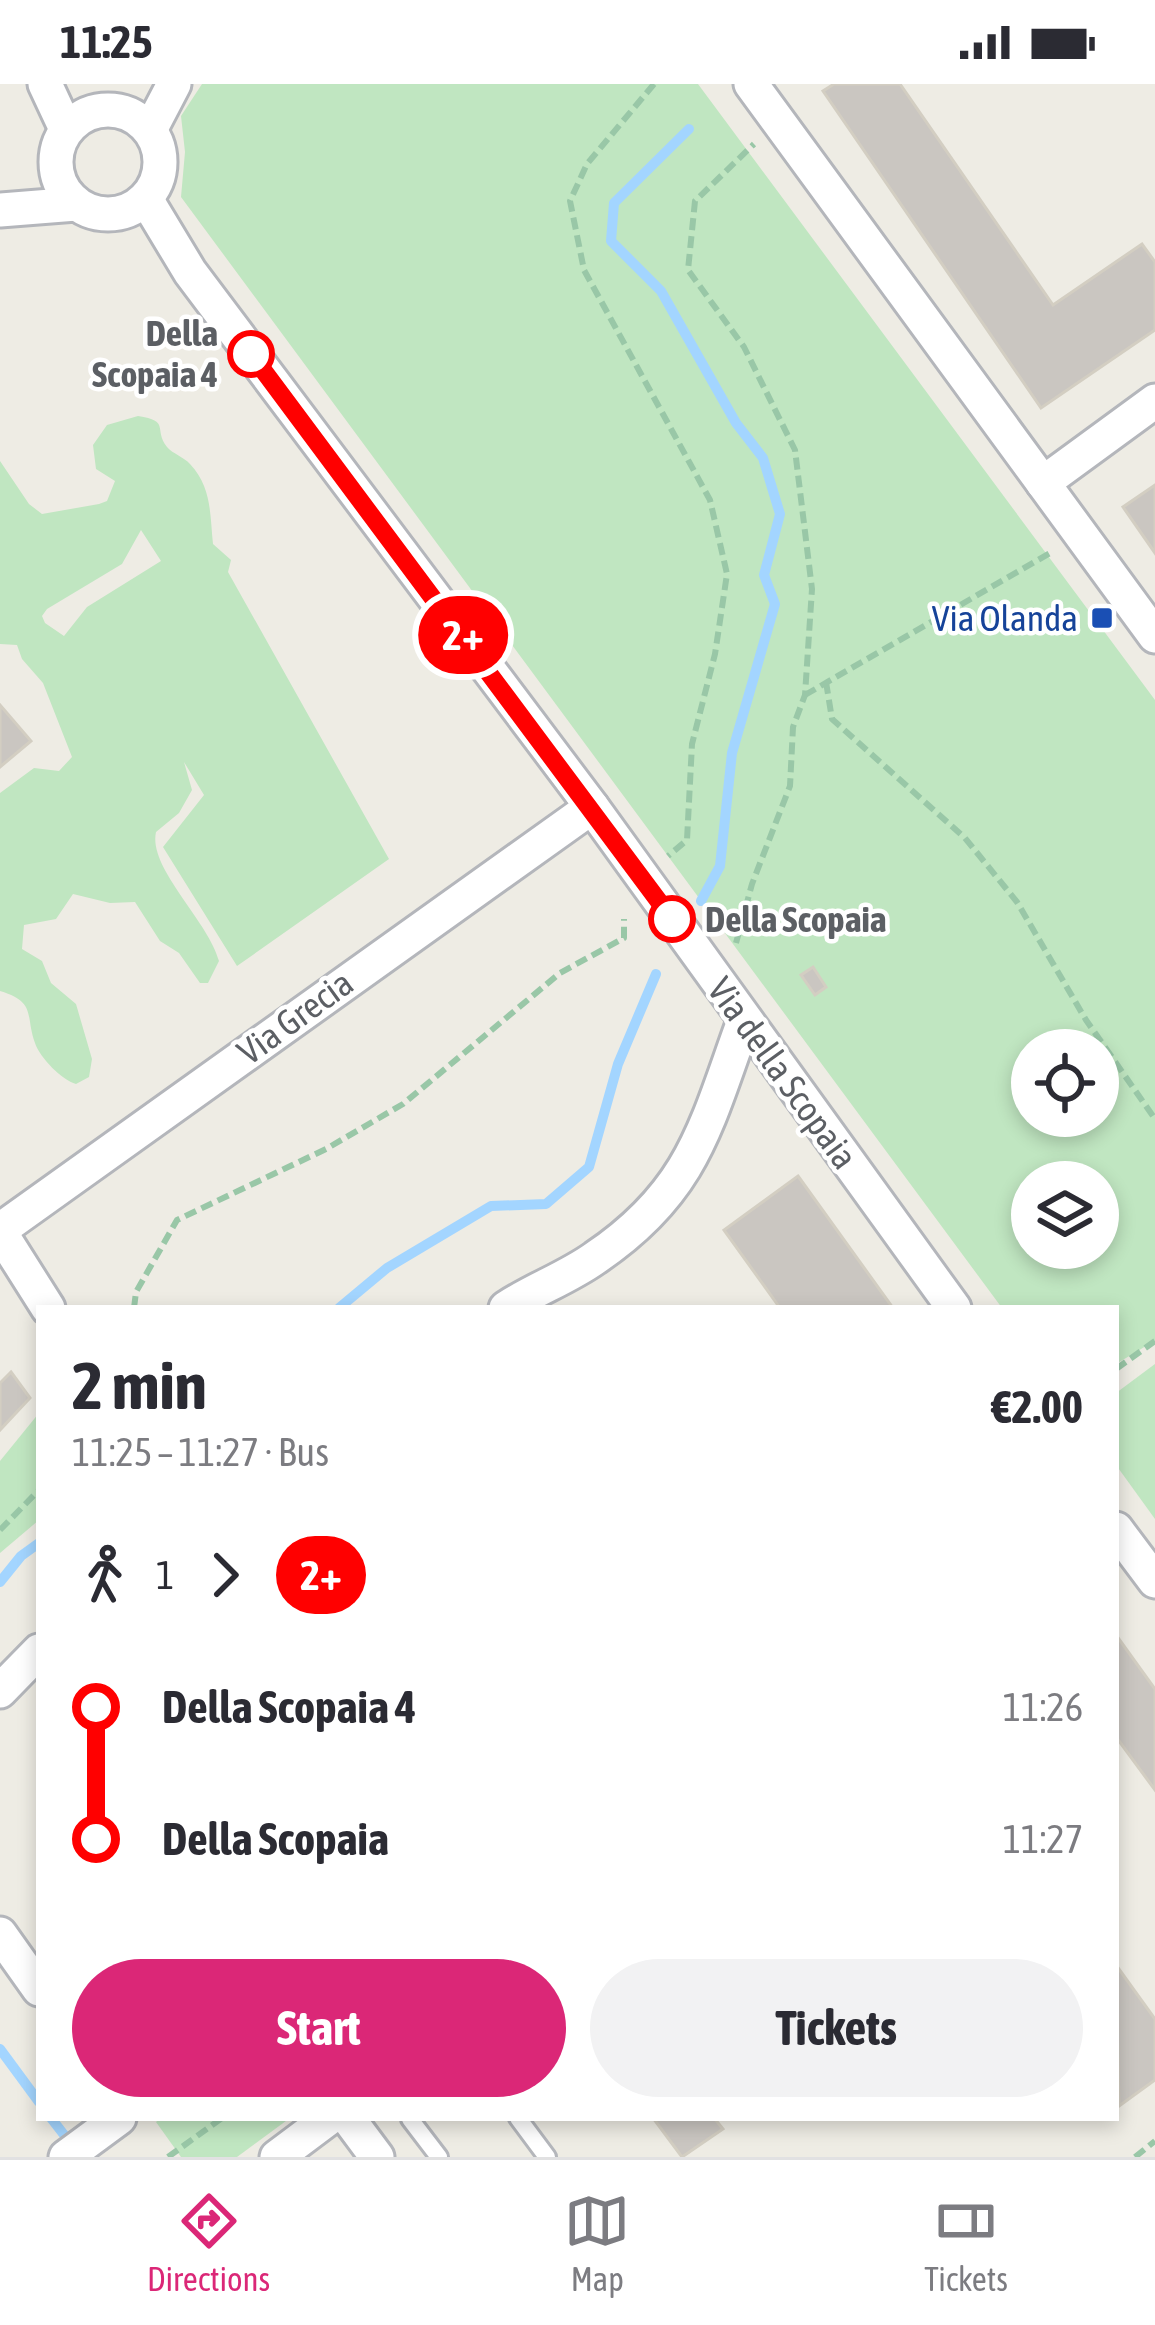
<!DOCTYPE html>
<meta charset="utf-8">
<style>
:root{--surface:#fff;--page:#f2f2f3;--text:#2b2b33;--muted:#7c7c81;--line:#e1e1e2;--accent:#db2777}
body{margin:0;font-family:"Asap Condensed",sans-serif;background:var(--page);color:var(--text);height:100vh;display:flex;flex-direction:column;font-size:45px;white-space:nowrap}
*{box-sizing:border-box;margin:0}
p{font-size:39px;color:var(--muted)}
.icon{flex:none;width:66px;height:66px;fill:none;stroke:currentColor;stroke-width:2;stroke-linecap:round;stroke-linejoin:round}
.map{position:relative;flex:1;overflow:hidden}
.details{position:absolute;left:36px;top:1221px;width:1083px;height:816px;display:flex;flex-direction:column;background:var(--surface);border-radius:0px;box-shadow:0 6px 18px #0003}
.details>*{flex:none}
.badge{padding:0 24px;border-radius:39px;font-size:42px;line-height:78px}
.controls{position:absolute;left:1011px;top:945px;display:grid;gap:24px}
.controls a{display:grid;place-items:center;width:108px;height:108px;border-radius:50%;background:var(--surface);box-shadow:0 6px 18px #0003;font-size:60px}
.map>.badge{position:absolute;translate:-50% -50%;box-shadow:0 0 0 6px #fff}
.legs{display:flex;align-items:center;gap:18px;height:132px;padding:0 36px;font-size:39px}
.legs p{margin-inline-start:auto}
.head{display:flex;align-items:center;justify-content:space-between;height:204px;padding:0 36px}
h1{font-size:66px;font-weight:700;line-height:90px}
.action{display:flex;gap:24px;margin-top:auto;padding:24px 36px}
.action a{flex:1;height:138px;border-radius:72px;background:var(--accent);color:#fff;font-size:48px;font-weight:700;line-height:138px;text-align:center}
.action a+a{background:var(--page);color:var(--text)}
ul{padding:0 36px;list-style:none}
li{display:flex;align-items:center;gap:42px;height:132px;font-size:45px}
li i{display:grid;place-items:center;width:18px;height:100%;margin:0 15px;background:currentColor}
li i::after{content:'';width:30px;height:30px;margin:-15px;border:9px solid;border-radius:50%;background:var(--surface)}
li p{margin-inline-start:auto}
li:first-child i{background:linear-gradient(#0000 50%,currentColor 0)}
li:last-child i{background:linear-gradient(currentColor 50%,#0000 0)}
.status{display:flex;justify-content:space-between;align-items:center;height:84px;padding:0 60px;background:var(--surface);direction:ltr}
.status svg{height:33px;fill:currentColor}
.menu{display:flex;justify-content:space-around;align-items:center;height:168px;border-top:3px solid var(--line);background:var(--surface);font-size:33px;color:var(--muted)}
.menu a{display:grid;justify-items:center;gap:6px}
.menu .current{color:var(--accent)}
.map>svg:first-child{display:block}
</style>
<div class="status"><b>11:25</b><svg viewBox="0 0 49 12"><path d="M0 12V9h3v3zM5 12V6h3v6zM10 12V3h3v9zM15 12V0h3v12zM26 1h20v11H26zM47 4h2v5h-2z"/></svg></div>
<div class="map">
<svg width="1155" height="2073" viewBox="0 0 1155 2073">
<rect width="100%" height="100%" fill="#eeece4"/>
<g fill="#c0e6c1" fill-rule="evenodd">
<path d="M202,0H698L1155,616V1256L1151,1259L1116,1280V1224H1002L181,113L185,68L181,32ZM1032,966H1098V1032H1032ZM1032,1098H1098V1164H1032Z"/>
<path d="M138,332C171,337 153,345 167,363C173,370 184,373 190,380C212,403 210,432 213,460L231,476L228,488L389,775L237,882L163,763L204,711L184,678L192,706L179,729L156,748C148,784 208,836 219,877L208,899H200L179,869L160,857L135,818L110,819L73,810L56,835L24,841L22,865L42,877L51,899L76,920L92,975L89,993L76,1000C62,996 40,974 35,959C25,932 37,918 0,907V709L34,684L59,687L72,673L43,599L22,575L17,561L0,560V377L29,420L42,430L99,420L107,417L115,397L96,385L93,361L107,341ZM141,446L161,477L87,523L64,552L45,539L42,532L47,525L122,480Z"/>
<polygon points="1155,1280 1155,1435 1116,1381 1116,1309"/>
<polygon points="39,1329 39,1436 0,1469 0,1377"/>
<polygon points="161,2034 290,2034 237,2073 181,2073 156,2038"/>
</g>
<g fill="none" stroke-linecap="round" stroke-linejoin="round">
<g stroke="#a3d5ff" stroke-width="10">
<polyline points="689,45 614,119 611,157 661,207 736,339 763,374 780,430 764,491 775,520 732,669 720,782 701,817"/>
<polyline points="339,1224 387,1184 491,1122 546,1120 589,1083 618,980 656,890"/>
<polyline points="0,1498 21,1472 39,1459"/>
<polyline points="0,1965 39,2018"/>
<polyline points="51,2034 72,2061"/>
</g>
</g>
<g fill="#cac6c1" stroke="#d3cec2" stroke-width="3">
<polygon points="834,0 900,0 1053,221 1142,160 1155,178 1155,246 1041,324 823,7"/>
<polygon points="1155,401 1155,469 1123,423"/>
<polygon points="0,621 31,657 0,683"/>
<polygon points="813,883 826,903 815,911 801,891"/>
<polygon points="798,1092 893,1224 780,1224 724,1146"/>
<polygon points="11,1288 30,1314 0,1346 0,1299"/>
<polygon points="1116,1551 1155,1605 1155,1706 1116,1653"/>
<polygon points="1116,1881 1155,1935 1155,1996 1119,2022"/>
<polygon points="653,2034 714,2034 723,2045 682,2073"/>
</g>
<g fill="none" stroke-linecap="round" stroke-linejoin="round">
<g stroke="#b4b6bb" stroke-width="22">
<g id="lane">
<polyline points="518,2034 547,2073"/>
<polyline points="410,2035 439,2073"/>
</g>
</g>
<g stroke="#b4b6bb" stroke-width="39">
<g id="street">
<polyline points="45,0 66,45"/>
<polyline points="751,0 1155,552"/>
<circle cx="108" cy="78" r="52"/>
<polyline points="150,46 174,0"/>
<polyline points="146,115 190,188 592,723 954,1224"/>
<polyline points="0,126 76,120"/>
<polyline points="1043,399 1155,317"/>
<polyline points="0,1146 592,723"/>
<polyline points="0,1148 48,1224"/>
<path d="M506,1224C535,1205 567,1194 595,1174C694,1107 706,1041 744,937"/>
<polyline points="1116,1445 1155,1497"/>
<polyline points="0,1607 39,1567"/>
<polyline points="0,1850 39,1905"/>
<polyline points="348,2034 377,2073"/>
<polyline points="66,2073 119,2034"/>
<polyline points="277,2073 329,2034"/>
</g>
</g>
<g stroke="#99c7a7" stroke-width="6" stroke-dasharray="12 6" stroke-linecap="butt">
<polyline points="654,0 587,80 570,117 584,186 710,416 727,490 715,570 692,660 687,756 668,772"/>
<polyline points="826,598 832,635 965,754 1017,818 1086,936 1155,1035"/>
<polyline points="805,611 1050,469"/>
<polyline points="736,859 752,800 790,702 793,643 805,611 812,505 795,366 744,263 688,186 695,117 754,60"/>
<polyline points="134,1224 136,1208 177,1136 326,1065 403,1020 560,889 624,854 624,835"/>
<polyline points="1116,1285 1155,1257"/>
<polyline points="0,1446 39,1406"/>
<polyline points="168,2073 222,2034"/>
<polyline points="1135,2073 1155,2057"/>
</g>
<use href="#lane" stroke="#fff" stroke-width="16"/>
<use href="#street" stroke="#fff" stroke-width="33"/>
</g>
<g fill="none" stroke-linecap="round" stroke-linejoin="round">
<g stroke="#fff" stroke-width="27">
<polyline id="line-1" points="251,270 672,835"/>
</g>
<use href="#line-1" stroke="#f00" stroke-width="18"/>
</g>
<g fill="#fff" stroke="#f00" stroke-width="6">
<circle cx="251" cy="270" r="21"/>
<circle cx="672" cy="835" r="21"/>
</g>
<rect fill="#1a4fb4" stroke="#fff" stroke-width="4.5" x="1090" y="522" width="24" height="24" rx="6"/>
<g text-anchor="middle" dominant-baseline="central" stroke-width="9" stroke-linejoin="round" paint-order="stroke">
<g font-size="36" font-weight="bold" fill="#5c5f64" stroke="#fff" text-anchor="end">
<text x="218" y="249">Della<tspan x="218" dy="41">Scopaia 4</tspan></text>
<text x="705" y="835" text-anchor="start">Della Scopaia</text>
</g>
<g font-size="36" fill="#164399" stroke="#fff" text-anchor="end">
<text x="1078" y="534">Via Olanda</text>
</g>
<g font-size="36" fill="#5c5f64" stroke="#fff">
<text transform="translate(295 933) rotate(-36)">Via Grecia</text>
<text transform="translate(783 989) rotate(54)">Via della Scopaia</text>
</g>
</g>
</svg>
<div class="controls">
<a><svg class="icon" aria-label="locate" viewBox="0 0 24 24"><circle cx="12" cy="12" r="6"/><path d="M12 2v4M12 18v4M2 12h4M18 12h4"/></svg></a>
<a><svg class="icon" aria-label="layers" viewBox="0 0 24 24"><path d="M12 4l9 5-9 5-9-5zM3 14l9 5 9-5"/></svg></a>
</div>
<b class="badge" style="left:463px;top:551px;background:#f00;color:#fff">2+</b>
<section class="details">
<div class="head"><div><h1>2 min</h1><p>11:25 – 11:27 · Bus</p></div><b>€2.00</b></div>
<div class="legs"><svg class="icon" aria-label="walk" viewBox="0 0 24 24"><circle cx="13" cy="4" r="2"/><path d="M13 8l-2 6 4 7M11 14l-3 7M7 12l3-4h3l4 4"/></svg>1<svg class="icon" aria-label="forward" viewBox="0 0 24 24"><path d="M9 5l7 7-7 7"/></svg><b class="badge" style="background:#f00;color:#fff">2+</b></div>
<ul>
<li><i style="color:#f00"></i><b>Della Scopaia 4</b><p>11:26</p></li>
<li><i style="color:#f00"></i><b>Della Scopaia</b><p>11:27</p></li>
</ul>
<div class="action"><a>Start</a><a>Tickets</a></div>
</section>
</div>
<nav class="menu">
<a class="current"><svg class="icon" aria-label="directions" viewBox="0 0 24 24"><path d="M12 3l9 9-9 9-9-9zM9 14v-3h6M13 9l2 2-2 2"/></svg>Directions</a>
<a><svg class="icon" aria-label="map" viewBox="0 0 24 24"><path d="M3 6l6-2 6 2 6-2v14l-6 2-6-2-6 2zM9 4v14M15 6v14"/></svg>Map</a>
<a><svg class="icon" aria-label="tickets" viewBox="0 0 24 24"><path d="M3 7h18v10H3zM15 7v10"/></svg>Tickets</a>
</nav>
